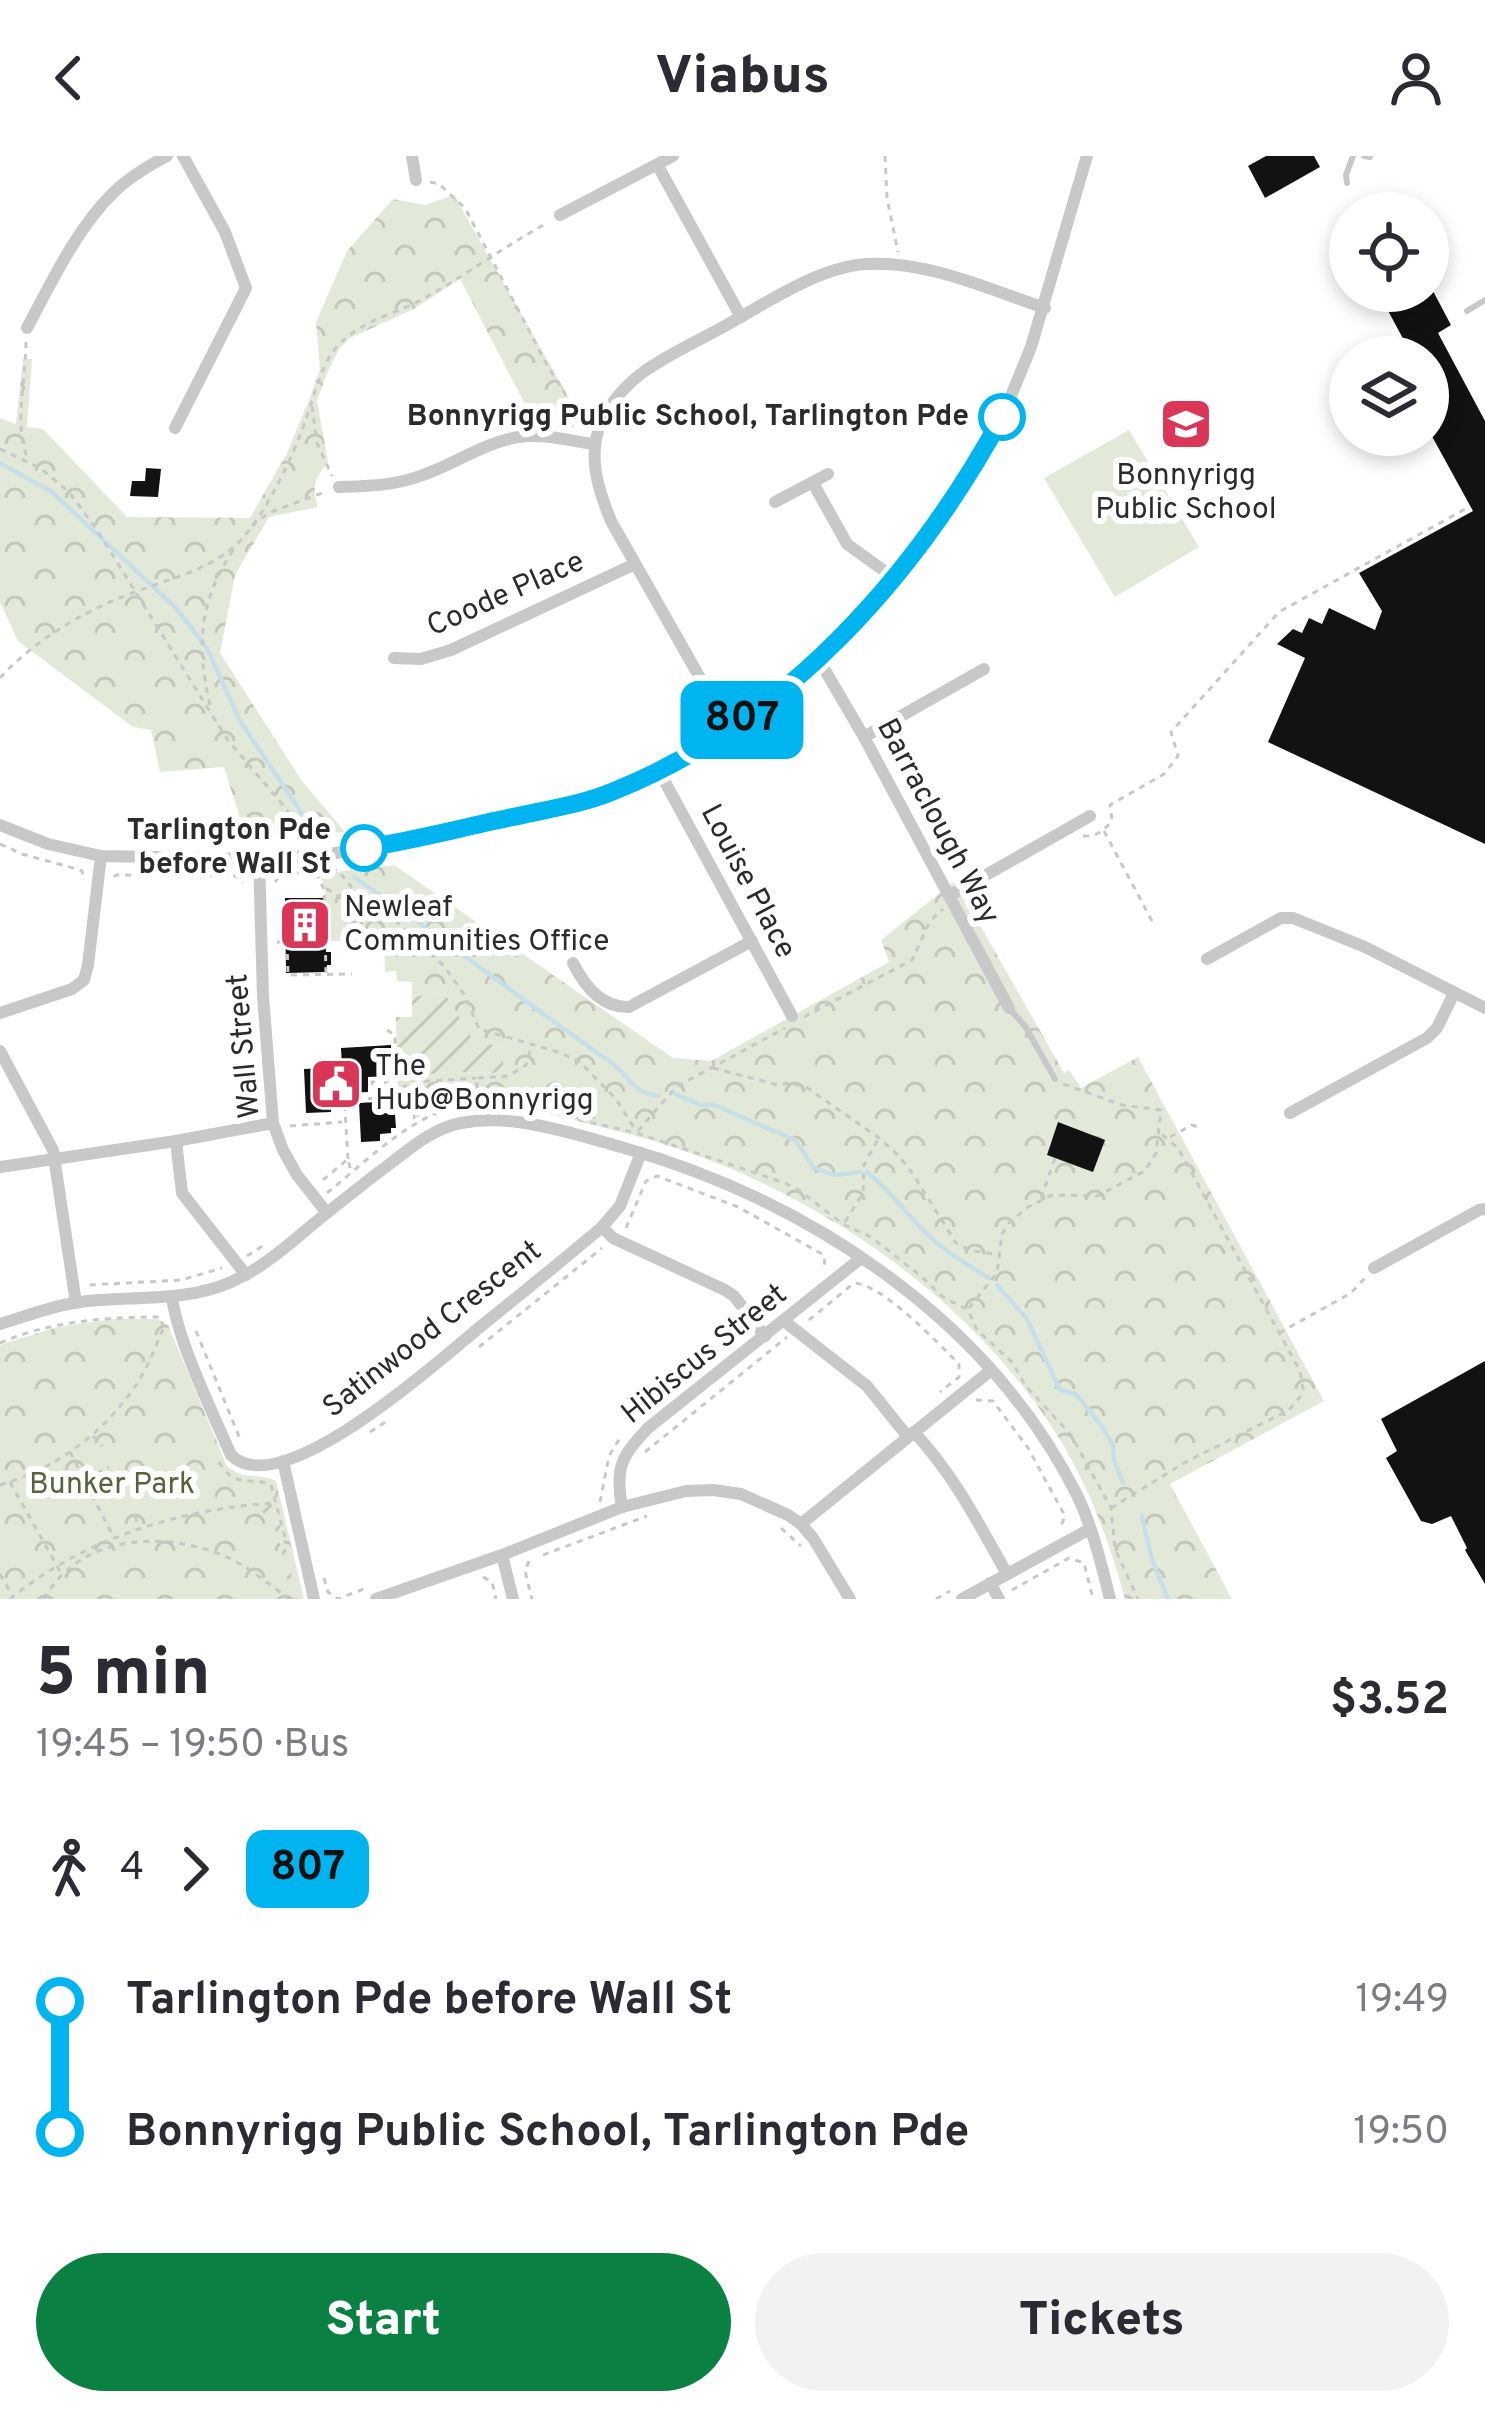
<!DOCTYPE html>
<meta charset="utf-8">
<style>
:root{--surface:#fff;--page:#f2f2f3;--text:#2b2b33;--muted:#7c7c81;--accent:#0b8043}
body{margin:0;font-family:Overpass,sans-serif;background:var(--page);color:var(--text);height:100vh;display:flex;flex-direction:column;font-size:45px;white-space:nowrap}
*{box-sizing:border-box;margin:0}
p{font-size:39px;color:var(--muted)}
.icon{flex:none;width:66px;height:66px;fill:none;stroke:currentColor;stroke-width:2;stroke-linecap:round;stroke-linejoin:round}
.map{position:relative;height:1443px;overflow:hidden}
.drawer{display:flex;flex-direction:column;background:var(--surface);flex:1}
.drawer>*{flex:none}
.badge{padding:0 24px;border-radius:18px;font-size:42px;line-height:78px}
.controls{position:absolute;left:1329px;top:36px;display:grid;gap:24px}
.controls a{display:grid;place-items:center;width:120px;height:120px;border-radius:50%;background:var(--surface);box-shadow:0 6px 18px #0003;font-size:60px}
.map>.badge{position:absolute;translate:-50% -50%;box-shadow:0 0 0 6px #fff}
.legs{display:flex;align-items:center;gap:18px;height:132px;padding:0 36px;font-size:39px}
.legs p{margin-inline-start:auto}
.head{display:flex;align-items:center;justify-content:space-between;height:204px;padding:0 36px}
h1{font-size:66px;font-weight:800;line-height:90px}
.action{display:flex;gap:24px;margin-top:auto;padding:24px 36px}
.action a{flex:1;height:138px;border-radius:72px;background:var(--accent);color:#fff;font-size:48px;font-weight:800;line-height:138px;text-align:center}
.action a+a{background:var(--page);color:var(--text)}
ul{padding:0 36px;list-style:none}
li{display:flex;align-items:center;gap:42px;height:132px;font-size:45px}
li i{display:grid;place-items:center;width:18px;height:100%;margin:0 15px;background:currentColor}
li i::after{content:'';width:30px;height:30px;margin:-15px;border:9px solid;border-radius:50%;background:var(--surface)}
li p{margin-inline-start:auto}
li:first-child i{background:linear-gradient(#0000 50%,currentColor 0)}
li:last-child i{background:linear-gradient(currentColor 50%,#0000 0)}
header{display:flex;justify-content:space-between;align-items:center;height:156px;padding:0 36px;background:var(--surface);font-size:54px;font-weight:800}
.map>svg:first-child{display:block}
</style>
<header><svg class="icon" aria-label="back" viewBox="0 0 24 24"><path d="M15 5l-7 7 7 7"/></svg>Viabus<svg class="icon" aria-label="person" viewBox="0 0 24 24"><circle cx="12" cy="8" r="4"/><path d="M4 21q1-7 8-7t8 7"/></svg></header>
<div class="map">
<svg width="1485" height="1443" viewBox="0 0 1485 1443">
<defs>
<pattern id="forest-crowns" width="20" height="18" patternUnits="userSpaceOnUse" patternTransform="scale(3)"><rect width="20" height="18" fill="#e3e9d9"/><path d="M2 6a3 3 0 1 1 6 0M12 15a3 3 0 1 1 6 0" fill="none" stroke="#c3c8ba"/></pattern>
<pattern id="garden-furrows" width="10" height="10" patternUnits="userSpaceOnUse" patternTransform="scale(3)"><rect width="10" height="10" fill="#e3e9d9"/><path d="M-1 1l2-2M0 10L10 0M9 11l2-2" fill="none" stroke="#c3c8ba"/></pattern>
</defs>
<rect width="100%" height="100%" fill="#fff"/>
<polygon fill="#e3e9d9" points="1129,274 1199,391 1115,441 1044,322"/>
<g fill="url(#forest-crowns)">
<path d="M454,39L583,267L529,256L460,123L414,153L350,182L339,193L327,217L317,245L328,306C315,322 311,331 318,351L269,361L235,419L220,497L302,625L345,676L246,682L224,611L160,616L151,574L133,571L18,485L0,446V262L16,268L23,203H32L27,271L43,273L127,361L250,362L287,297L309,244L320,213L316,166L347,95L393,43L425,49Z"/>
<path d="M394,709L673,902L711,905L889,806L881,784L955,725L1064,917L1069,914L1081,932L1138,901L1324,1245L1170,1328L1232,1443H1125C1108,1381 1086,1322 1050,1268C952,1121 783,1015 613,974C566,963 519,947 470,950L468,945L431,954L413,964V945H397V923L448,916L502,917L503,890L475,888L445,838L412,840V826L397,825L396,815L385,816L384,785H327L325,731L319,718Z"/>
<path d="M113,1163H158L168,1169L227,1310C243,1325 259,1316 276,1325L304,1443H0V1189L57,1171Z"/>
</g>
<g fill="url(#garden-furrows)">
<polygon points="445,838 475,887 503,890 503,917 448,916 397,923 396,861 412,861 412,840"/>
<path d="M270,1348L276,1352L297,1443L283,1434L289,1432C283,1404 282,1371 258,1352V1349Z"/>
</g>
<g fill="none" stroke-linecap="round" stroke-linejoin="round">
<g stroke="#c6dfe8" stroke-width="4.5">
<polyline points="0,307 52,336 176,452 207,492 240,565 312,673"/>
<path d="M354,721C440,780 523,845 609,905C627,917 634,939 659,940"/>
<polyline points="675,938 700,949 714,949 795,984 814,1012 834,1019 860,1016"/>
<path d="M867,1016C890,1034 906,1058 927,1078C945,1096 967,1108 989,1122"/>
<polyline points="997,1129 1027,1163 1060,1234 1076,1238 1101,1269 1113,1289 1114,1304 1123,1327"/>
<polyline points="1142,1361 1152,1404 1168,1443"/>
</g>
</g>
<g fill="#121212">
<polygon points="1266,0 1314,0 1320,11 1265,42 1248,10"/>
<polygon points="1416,135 1433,135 1451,169 1438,177 1485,265 1485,688 1268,586 1305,502 1277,488 1293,473 1302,477 1309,462 1322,468 1329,452 1375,474 1382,455 1359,417 1473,355 1428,273 1428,201 1413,201 1386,151"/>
<polygon points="146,312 161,313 158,341 130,340 132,325 145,325"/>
<polygon points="285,742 324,742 326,796 331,796 331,809 327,809 326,816 286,817"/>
<polygon points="391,889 392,920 368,921 368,936 330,938 331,956 306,957 304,913 342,911 341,892"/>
<polygon points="394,945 396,972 391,972 391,977 380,978 380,985 361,986 359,947"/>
<polygon points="1058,966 1105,984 1093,1016 1047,999"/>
<polygon points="1485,1205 1485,1428 1465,1394 1467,1392 1451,1360 1432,1368 1421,1365 1386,1302 1397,1295 1381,1263"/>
</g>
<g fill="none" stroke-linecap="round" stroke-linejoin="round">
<g stroke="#c8c8c8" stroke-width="3" stroke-dasharray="6 6" stroke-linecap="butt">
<polyline points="885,0 887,42 898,96"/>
<polyline points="430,26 439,28 465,52 547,209 567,241 572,271"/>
<path d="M26,186C26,223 14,266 27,301"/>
<polyline points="312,250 317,287 332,320"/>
<polyline points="0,293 40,312 69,336 97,374 227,583 283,649 303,676 304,683"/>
<polyline points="252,370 268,357 325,336"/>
<path d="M0,522C35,484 82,456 130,438C165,424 208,415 237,388C265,361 295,297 307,260C314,240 319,219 330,200C352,165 397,159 430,139C470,116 507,89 547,67"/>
<path d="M210,549C196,489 199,445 234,393"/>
<polyline points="1104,675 1152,765"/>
<path d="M1083,680C1097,681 1103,675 1112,665L1110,649L1164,618L1178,600L1171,576L1279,456L1467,352"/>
<polyline points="0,688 22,698 77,713 82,715 84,722"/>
<polyline points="316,717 324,733 326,819"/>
<polyline points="114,721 116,719 236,720 243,727"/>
<polyline points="275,726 281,718 338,714 353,733 385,755 444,810 465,840 479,873 558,896 579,905 616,943 636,975"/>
<path d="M326,733L329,734C342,743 356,751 363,765L360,770L352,765L348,747"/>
<polyline points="277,786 290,786"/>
<polyline points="287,786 288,819 352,818"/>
<polyline points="804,861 912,804 930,765 943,753"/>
<polyline points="387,874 395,879 396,934"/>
<polyline points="713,912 778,929 789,927 806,931 879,982 899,1000 913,1018 956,1087 969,1094 999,1099"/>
<polyline points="344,937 348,1003"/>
<polyline points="384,939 384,927 389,927 390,936"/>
<polyline points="374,941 372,926 379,926 380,942"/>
<polyline points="344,944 380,942 414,926 476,922"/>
<polyline points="479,944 476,922 508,920 526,909 531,892"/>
<polyline points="567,961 637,977 785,1027 800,1035 843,1068 871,1081 922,1121 943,1141 968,1154 977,1174 1013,1207 1025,1229 1071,1279 1111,1352 1115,1393 1138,1443"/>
<polyline points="290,970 342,966"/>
<polyline points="638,975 676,931 785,872"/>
<polyline points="1170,981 1192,969 1201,972"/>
<polyline points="323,1024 348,1003 351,1016"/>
<path d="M327,1037C373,1000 418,951 480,946C503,944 525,951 546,956"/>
<polyline points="1041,1042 1055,1002"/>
<polyline points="845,1066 863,1037 864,1009 878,983"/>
<polyline points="626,1072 646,1025 657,1020 738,1051 824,1099 825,1111"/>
<polyline points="247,1100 264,1089"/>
<polyline points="90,1129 181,1124 222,1112"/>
<polyline points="969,1152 997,1117 1002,1078 1009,1067 1028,1051 1052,1039 1097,1040 1145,1015 1156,997 1161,954 1122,949 1063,928"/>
<path d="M809,1164L854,1127C882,1128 937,1186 959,1208V1221L940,1236"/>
<polyline points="196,1175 240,1283"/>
<polyline points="1279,1177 1351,1137 1365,1122"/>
<path d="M0,1187C51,1165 105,1161 160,1161L163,1169"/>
<polyline points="479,1191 602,1092"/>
<polyline points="976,1244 993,1245 1028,1292 1065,1360 1061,1370"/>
<polyline points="370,1276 387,1265"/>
<polyline points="93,1280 102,1290"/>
<polyline points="70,1296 114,1382"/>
<polyline points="645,1296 787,1181"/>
<path d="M219,1306C234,1333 250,1320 271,1329L285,1381"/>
<polyline points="86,1323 109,1311"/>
<polyline points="10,1326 61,1417"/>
<path d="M0,1329C63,1311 120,1265 149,1206C154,1195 159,1182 164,1171"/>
<polyline points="600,1346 609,1300 620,1282"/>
<polyline points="1111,1352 1184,1307 1289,1254 1300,1241 1303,1233 1300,1215 1178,992 1159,976"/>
<polyline points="135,1360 139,1372"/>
<polyline points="781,1372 801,1390"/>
<polyline points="543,1399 647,1360"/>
<polyline points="529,1405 525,1415 532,1443"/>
<polyline points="0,1418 13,1441"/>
<polyline points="483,1421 492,1426 496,1443"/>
<polyline points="324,1422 328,1436 338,1443 366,1432"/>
<polyline points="1012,1434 1069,1402 1084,1407 1093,1443"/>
<path d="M10,1443C83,1383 182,1352 275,1347"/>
<path d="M44,1443C80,1378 165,1374 227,1401C250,1412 269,1428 289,1443"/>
<polyline points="936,1443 950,1435"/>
</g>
<g stroke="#c8c8c8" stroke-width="6">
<polyline points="1364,0 1370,1"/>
<polyline points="1347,27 1346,19 1353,0"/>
<polyline points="1467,155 1485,144"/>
<polyline points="1009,852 1025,870 1055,923"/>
</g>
<g stroke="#c8c8c8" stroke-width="12">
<polyline points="412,0 416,24"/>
<polyline points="658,10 741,161"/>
<polyline points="560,59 673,0"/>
<path d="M27,172C50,129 77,72 113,37C128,22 148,10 167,0"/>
<polyline points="175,272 246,132 225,76 183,0"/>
<polyline points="813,327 847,388 894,422"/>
<path d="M339,331C368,330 394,330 423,319C455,308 485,286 519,281C544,277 570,285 595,288"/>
<polyline points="775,346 828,318"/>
<polyline points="394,502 421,503 451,494 635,408"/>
<polyline points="819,504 864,581 1009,852"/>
<path d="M729,573L611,365C598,333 587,300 601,267C609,248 626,229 642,217C667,199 696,186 723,171C765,148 818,111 866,108C926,104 988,133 1045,152"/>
<polyline points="864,581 984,513"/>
<polyline points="659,615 792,860"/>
<polyline points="0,669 48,688 101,700 259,703 323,699 386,689 610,637 659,615 729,573 767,547 819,504 849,475 894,422 987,288 1004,257 1031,191 1087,0"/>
<polyline points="259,703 263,840 273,967 283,994 297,1019 327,1057"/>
<polyline points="949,740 1090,660"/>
<polyline points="1207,803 1281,762 1293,762 1365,791 1485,852"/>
<path d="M573,807C584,829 602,852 629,851L752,785"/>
<polyline points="0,857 72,833 84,824 88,809 101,700"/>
<polyline points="0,895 53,994 76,1147"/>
<polyline points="1290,957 1427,882 1437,872 1454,837"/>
<polyline points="176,985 182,1037 246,1119"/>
<polyline points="0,1011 176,985 273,967"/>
<polyline points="602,1071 613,1082 725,1134 734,1140 765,1180"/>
<polyline points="1374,1112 1479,1054 1485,1053"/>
<path d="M172,1141C178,1186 212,1255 231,1299C280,1349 440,1204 480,1171C521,1138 562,1105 602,1071L620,1050L641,997"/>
<polyline points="784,1165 867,1230 908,1281"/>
<path d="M0,1168C29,1159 58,1148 88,1145C135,1140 186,1146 231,1126C261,1113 287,1090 312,1069C338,1048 364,1027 391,1007C412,991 434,972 461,967C513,957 571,977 621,991C808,1044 988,1162 1077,1339C1092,1370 1102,1410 1110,1443"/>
<path d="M914,1276C954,1319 979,1368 1007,1418"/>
<polyline points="283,1305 314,1443"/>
<path d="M622,1351C615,1311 621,1301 648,1272L860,1103"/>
<polyline points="801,1368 990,1215"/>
<polyline points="502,1399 513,1443"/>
<polyline points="990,1427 999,1443"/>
<polyline points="376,1443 502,1399 622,1351 686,1335 713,1334 741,1338 788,1359 801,1368 813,1382 850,1443"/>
<polyline points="962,1443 1088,1374"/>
</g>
</g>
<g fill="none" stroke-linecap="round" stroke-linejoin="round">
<g stroke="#fff" stroke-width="27">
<path id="line-1" d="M364,692C412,685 460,672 508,662C543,654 581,649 614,635C786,566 915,420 1002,261"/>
</g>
<use href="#line-1" stroke="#00b5ef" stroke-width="18"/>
</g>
<defs>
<g id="school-square" transform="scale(2.7)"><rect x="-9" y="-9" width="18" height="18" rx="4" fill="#da3657" stroke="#fff"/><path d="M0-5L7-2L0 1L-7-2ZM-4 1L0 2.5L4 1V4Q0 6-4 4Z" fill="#fff"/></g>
<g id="building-square" transform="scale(2.7)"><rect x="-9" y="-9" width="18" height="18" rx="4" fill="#da3657" stroke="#fff"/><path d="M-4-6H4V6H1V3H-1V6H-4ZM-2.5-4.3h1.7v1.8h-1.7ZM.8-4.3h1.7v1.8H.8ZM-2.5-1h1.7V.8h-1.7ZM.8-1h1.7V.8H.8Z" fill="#fff"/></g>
<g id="civic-square" transform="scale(2.7)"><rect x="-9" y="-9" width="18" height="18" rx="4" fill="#da3657" stroke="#fff"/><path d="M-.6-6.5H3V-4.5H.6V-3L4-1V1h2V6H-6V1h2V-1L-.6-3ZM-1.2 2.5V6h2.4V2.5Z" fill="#fff"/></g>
</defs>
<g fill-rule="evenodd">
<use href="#school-square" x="1186" y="268"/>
<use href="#building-square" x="305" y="769"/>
<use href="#civic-square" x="336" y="928"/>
</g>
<g fill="#fff" stroke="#00b5ef" stroke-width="6">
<circle cx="1002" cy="261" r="21"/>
<circle cx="364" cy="692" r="21"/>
</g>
<g text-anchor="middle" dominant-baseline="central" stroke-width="12" stroke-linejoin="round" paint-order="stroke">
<g font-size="30" font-weight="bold" fill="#2b2b2b" stroke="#fff" text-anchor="end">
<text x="969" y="261">Bonnyrigg Public School, Tarlington Pde</text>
<text x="331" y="675">Tarlington Pde<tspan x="331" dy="34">before Wall St</tspan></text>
</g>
<g font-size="30" fill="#2b2b2b" stroke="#fff" text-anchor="start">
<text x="1186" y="320" text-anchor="middle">Bonnyrigg<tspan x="1186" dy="34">Public School</tspan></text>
<text x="344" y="752">Newleaf<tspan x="344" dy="34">Communities Office</tspan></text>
<text x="375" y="911">The<tspan x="375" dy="34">Hub@Bonnyrigg</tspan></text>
</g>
<g font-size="30" fill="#2b2b2b" stroke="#fff">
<text transform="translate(506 439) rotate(-24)">Coode Place</text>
<text transform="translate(937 666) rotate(62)">Barraclough Way</text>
<text transform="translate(747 726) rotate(62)">Louise Place</text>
<text transform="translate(245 890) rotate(-95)">Wall Street</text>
<text transform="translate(433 1174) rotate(-38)">Satinwood Crescent</text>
<text transform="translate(705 1199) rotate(-39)">Hibiscus Street</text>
</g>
<g font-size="30" fill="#54643c" stroke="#fff">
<text x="112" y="1329">Bunker Park</text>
</g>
</g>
</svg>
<div class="controls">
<a><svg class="icon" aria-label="locate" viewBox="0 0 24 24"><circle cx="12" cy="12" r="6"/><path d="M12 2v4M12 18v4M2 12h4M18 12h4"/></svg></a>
<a><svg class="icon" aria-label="layers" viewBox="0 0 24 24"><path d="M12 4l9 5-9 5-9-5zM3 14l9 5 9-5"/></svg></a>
</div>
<b class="badge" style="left:742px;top:564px;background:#00b5ef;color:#111">807</b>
</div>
<section class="drawer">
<div class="head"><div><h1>5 min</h1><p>19:45 – 19:50 · Bus</p></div><b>$3.52</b></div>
<div class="legs"><svg class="icon" aria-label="walk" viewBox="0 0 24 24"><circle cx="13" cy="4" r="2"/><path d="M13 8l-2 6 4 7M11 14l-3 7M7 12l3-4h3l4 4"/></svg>4<svg class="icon" aria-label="forward" viewBox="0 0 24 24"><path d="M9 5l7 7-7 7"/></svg><b class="badge" style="background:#00b5ef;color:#111">807</b></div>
<ul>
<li><i style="color:#00b5ef"></i><b>Tarlington Pde before Wall St</b><p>19:49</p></li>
<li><i style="color:#00b5ef"></i><b>Bonnyrigg Public School, Tarlington Pde</b><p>19:50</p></li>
</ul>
<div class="action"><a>Start</a><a>Tickets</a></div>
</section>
